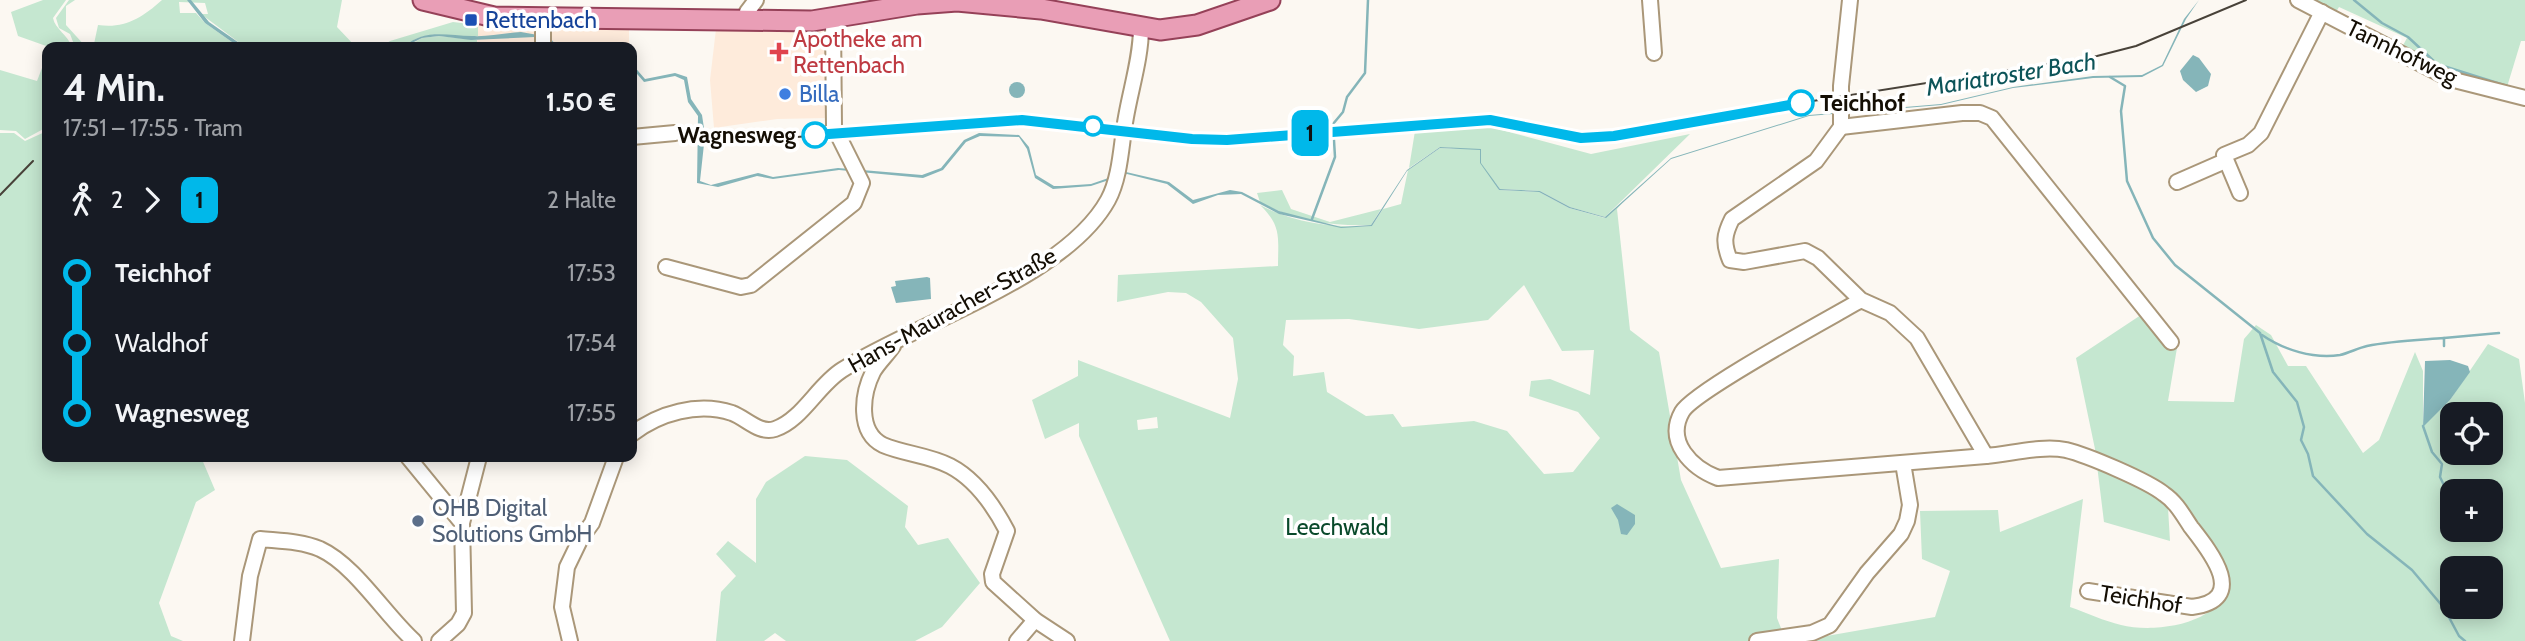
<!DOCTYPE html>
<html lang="de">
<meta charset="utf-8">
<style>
:root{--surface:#171b24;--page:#20242c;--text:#f1f3f6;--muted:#9ea1a6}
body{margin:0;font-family:Cabin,sans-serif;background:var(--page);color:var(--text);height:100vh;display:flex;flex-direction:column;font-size:26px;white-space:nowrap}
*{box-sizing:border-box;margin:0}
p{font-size:23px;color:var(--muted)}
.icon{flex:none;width:38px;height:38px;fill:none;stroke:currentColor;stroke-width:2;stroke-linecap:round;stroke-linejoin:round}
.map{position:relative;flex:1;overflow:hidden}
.drawer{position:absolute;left:42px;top:42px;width:595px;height:420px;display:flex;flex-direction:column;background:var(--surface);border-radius:14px;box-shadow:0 4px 18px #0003}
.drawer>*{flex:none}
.badge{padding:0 14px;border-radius:10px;font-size:24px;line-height:46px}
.tools{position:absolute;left:2440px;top:402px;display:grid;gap:14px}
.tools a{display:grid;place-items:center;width:63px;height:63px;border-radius:14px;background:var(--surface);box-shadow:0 4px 18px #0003;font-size:35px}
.map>.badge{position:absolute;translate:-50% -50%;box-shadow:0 0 0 4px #fff}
.legs{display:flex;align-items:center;gap:10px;height:77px;padding:0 21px;font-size:23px}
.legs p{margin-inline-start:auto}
.overview{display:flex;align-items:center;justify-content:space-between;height:119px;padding:0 21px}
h1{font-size:38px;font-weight:700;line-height:52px}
ul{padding:0 21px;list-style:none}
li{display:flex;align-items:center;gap:24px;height:70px;font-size:26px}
li i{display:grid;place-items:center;width:10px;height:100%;margin:0 9px;background:currentColor}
li i::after{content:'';width:18px;height:18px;margin:-9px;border:5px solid;border-radius:50%;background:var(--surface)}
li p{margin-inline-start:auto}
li:first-child i{background:linear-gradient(#0000 50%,currentColor 0)}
li:last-child i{background:linear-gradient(currentColor 50%,#0000 0)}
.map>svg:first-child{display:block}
</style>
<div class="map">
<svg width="2525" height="641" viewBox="0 0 2525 641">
<rect width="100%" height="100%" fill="#fcf8f2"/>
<g fill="#feebdb">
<polygon points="629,24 629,47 477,47 478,25 543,29"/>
<polygon points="716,29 829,30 828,118 777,119 714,128 710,80"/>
</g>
<g fill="#c5e7d0" fill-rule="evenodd">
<path d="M43,0H66L53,18C55,29 68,35 72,47H49L18,36L11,12Z"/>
<polygon points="69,0 75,0 66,6 66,25 86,47 75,47 70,34 59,28 56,18"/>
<path d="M162,0H342L337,27L356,47H245L201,14H208L205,3L179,2L180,13H196L205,23L239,47H90L94,44L98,25C124,29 142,18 162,0Z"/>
<polygon points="2316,0 2525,0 2525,41 2521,41 2507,87 2451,74 2401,49 2407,38 2339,7 2336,12"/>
<path d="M453,22L478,25V36C451,39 426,26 404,47H381L390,41Z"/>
<polygon points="439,36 477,40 477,47 407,47 422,38"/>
<polygon points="47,55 47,127 25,139 16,131 0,130 0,70 37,81"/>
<path d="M1490,127L1591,154L1690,134L1605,217L1570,207L1540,191L1500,189L1494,181L1499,190L1539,192L1569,208L1605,218L1623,202L1617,209L1630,330L1659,352L1681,480L1721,568L1779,559L1777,618L1786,641H1170L1079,436V423L1045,439L1032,400L1078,376V360L1230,418L1238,379L1233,338L1201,302L1186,293L1168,292L1117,302L1118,275L1278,266C1278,238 1282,226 1260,205C1293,223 1336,228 1372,226L1383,209L1401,204L1408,170L1440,148L1463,149L1440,147L1409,168L1415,131ZM1524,285L1562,351L1594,350L1590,395L1550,379L1531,381L1529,396L1578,412L1600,438L1573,472L1544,474L1507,431L1474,421L1402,427L1393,414L1366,416L1327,392L1324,372L1293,376L1294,356L1283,345L1286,320L1349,319L1419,329L1488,320ZM1157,417L1158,428L1138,430L1137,420Z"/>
<polygon points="47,131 47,457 201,457 215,490 196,502 159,603 171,636 183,641 0,641 0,133 14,133 25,141"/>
<path d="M1282,190L1291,209L1330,222L1381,209L1371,225C1336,227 1291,220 1260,202L1257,193Z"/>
<path d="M2153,307L2178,342L2168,401L2234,402L2244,339L2256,325L2271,335L2288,366H2306L2363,453L2379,440L2415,352L2423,371V426L2450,400L2488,344L2519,359L2525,403V641H1798L1935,617L1950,571L1922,559L1920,511L1998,510L2000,532L2083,499L2070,607C2087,613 2104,621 2121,625C2156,634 2232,624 2227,574C2225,552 2183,509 2167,491L2170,541L2104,522L2095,449L2076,358ZM2452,415H2490V453H2452ZM2452,492H2490V530H2452ZM2452,569H2490V607H2452Z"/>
<polygon points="805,456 847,460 908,506 905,527 918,545 948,538 980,583 942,627 915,641 786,641 775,633 764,641 716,641 721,592 736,576 716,554 728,541 756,563 756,499 766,482"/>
</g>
<g fill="#85b5b9">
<polygon points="187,0 191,0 209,22 245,47 239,47 205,23"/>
<polygon points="2199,0 2186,19 2163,66 2142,77 2093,78 2013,88 1941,105 1809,116 1671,159 1606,218 1569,208 1539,192 1499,190 1480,163 1480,150 1440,148 1407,171 1372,226 1341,228 1279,214 1241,194 1218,195 1193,204 1167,184 1127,174 1091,186 1053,189 1035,178 1027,149 1019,137 980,136 966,142 943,170 923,178 839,170 773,179 757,176 718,187 697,183 698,116 688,102 684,80 675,76 644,82 632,68 632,64 645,79 675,73 687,77 691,99 702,115 705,135 700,181 711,185 758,173 773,177 838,168 922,175 941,168 964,140 979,133 1019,135 1029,147 1036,175 1054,186 1061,186 1091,184 1126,172 1169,182 1193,200 1230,190 1242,192 1279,211 1341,227 1371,225 1407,170 1440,147 1481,149 1481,163 1500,189 1540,191 1570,207 1605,217 1671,158 1809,115 1941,104 2013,87 2093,76 2142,75 2162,65 2184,19"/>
<path d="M521,32L549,37L558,47L535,37L471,40L439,36L422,38L404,47C424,28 447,36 472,36C488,37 505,33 521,32Z"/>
<polygon points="2193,55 2199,58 2211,74 2208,86 2196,92 2183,80 2180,71"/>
<circle cx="1017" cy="90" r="8"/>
<polygon points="927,277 930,278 931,299 896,303 891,287 896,286 895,281"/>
<polygon points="2450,360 2468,366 2470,372 2450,400 2423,427 2425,361"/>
<polygon points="1617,504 1635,515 1635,524 1627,535 1621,534 1618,520 1611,508"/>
</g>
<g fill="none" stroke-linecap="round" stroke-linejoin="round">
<g stroke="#85b5b9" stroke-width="2.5">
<polyline points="2354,0 2382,23 2408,37 2437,64 2523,91"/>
<polyline points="2110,77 2125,86 2121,111 2127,181 2153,238 2175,265 2260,333 2273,372 2297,402 2304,427 2301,440 2308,454 2313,476 2367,534 2412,570 2444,608 2459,636 2465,641"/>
<polyline points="1312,219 1335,157 1333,124 1343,112 1347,97 1365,73 1368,0"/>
<path d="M2262,335C2284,350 2313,359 2340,355C2349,353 2358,348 2367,346C2391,341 2419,340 2444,338V346"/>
<polyline points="2444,338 2499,333"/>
<polyline points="2423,426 2432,452 2442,464 2440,477 2452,502"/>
</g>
<g stroke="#aa9779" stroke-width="18">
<g id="minor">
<polyline points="1650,0 1654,53"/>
<path d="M1850,0L1841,86V127L1816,161L1732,219C1724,235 1723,243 1730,260L1744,262L1805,251L1818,258L1861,300L1890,313L1917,338L1986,456L1718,478C1692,468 1665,442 1682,412C1694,391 1832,317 1861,300"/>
<polyline points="2298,0 2450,79 2525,98"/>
<polyline points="543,18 543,47"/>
<polyline points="746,21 747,12 756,0"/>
<polyline points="1841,127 1962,113 1980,113 1992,118 2171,342"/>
<polyline points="632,137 675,133"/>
<polyline points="2177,182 2225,161"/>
<polyline points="2240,193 2224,155 2248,145 2261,133 2322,12"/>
<polyline points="666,267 741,287 751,285 854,203 862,183 834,127 833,20"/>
<path d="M893,346C887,355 878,363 873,372C862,394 857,432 883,445C904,454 929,455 950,466C975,479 994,506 1007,531L992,574L993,582L1035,620L1067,641"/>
<path d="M632,434C659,413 698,402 732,413C746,418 759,434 775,429C802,420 818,385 842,370C916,323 1065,278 1108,200C1121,176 1121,143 1126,117C1131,88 1141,57 1141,28"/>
<path d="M1986,456C2011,454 2042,445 2066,450C2087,455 2148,481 2164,494C2176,502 2183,515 2191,527C2209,550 2250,600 2192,607L2088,591"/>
<polyline points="408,457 462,523"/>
<path d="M242,641L250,576L260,539C280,541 301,541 320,549C355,565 385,615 414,641"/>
<polyline points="439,641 458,624 464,613 462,523 479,457"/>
<polyline points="570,641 562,607 567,567 581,538 592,523 616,457"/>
<polyline points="1017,641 1035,620"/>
<polyline points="1757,641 1812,633 1830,625 1867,573 1901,534 1907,521 1910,505 1903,463"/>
</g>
</g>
<g stroke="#954158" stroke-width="23">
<polyline id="major" points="423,0 494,17 812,21 917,4 957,1 1041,9 1160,30 1197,25 1270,0"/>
</g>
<use href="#minor" stroke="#fff" stroke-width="14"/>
<use href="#major" stroke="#e99eb6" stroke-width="19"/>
<g stroke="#484239" stroke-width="2">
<polyline points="747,141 1013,120 1053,121 1207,140 1490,120 1581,138 1614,136 1775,107 2097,56 2136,46 2246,0"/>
<polyline points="0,195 33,161"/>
</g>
</g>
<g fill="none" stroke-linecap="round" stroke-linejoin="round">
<g stroke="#fff" stroke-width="16">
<polyline id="line-1" points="815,135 1022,120 1192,139 1227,140 1490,120 1581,138 1614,136 1801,103"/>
</g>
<use href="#line-1" stroke="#00b8ea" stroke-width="10"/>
</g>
<rect fill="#1a4fb4" stroke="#fff" stroke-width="2.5" x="464" y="13" width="14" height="14" rx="3.5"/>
<path fill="#e0444e" stroke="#fff" stroke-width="2.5" d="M775.5 41.5h7v7h7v7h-7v7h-7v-7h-7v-7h7z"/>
<circle fill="#3f7fe0" stroke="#fff" stroke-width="2.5" cx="785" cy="94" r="7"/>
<g fill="#fff" stroke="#00b8ea" stroke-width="3.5">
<circle cx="1801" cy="103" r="12"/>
<circle cx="1093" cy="126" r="9"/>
<circle cx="815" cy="135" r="12"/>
</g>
<circle fill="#5c6f8a" stroke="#fff" stroke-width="2.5" cx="418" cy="521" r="7"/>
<g text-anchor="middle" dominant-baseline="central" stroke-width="7" stroke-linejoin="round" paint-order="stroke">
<g font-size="23" fill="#164399" stroke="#fff" text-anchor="start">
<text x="485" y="20">Rettenbach</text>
</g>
<g font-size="23" fill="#be3a42" stroke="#fff" text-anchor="start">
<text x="793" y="39">Apotheke am<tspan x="793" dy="26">Rettenbach</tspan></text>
</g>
<g font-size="23" fill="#140e04" stroke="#fff">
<text transform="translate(2402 52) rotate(26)">Tannhofweg</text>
<text transform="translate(952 310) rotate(-29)">Hans-Mauracher-Straße</text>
<text transform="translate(2141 599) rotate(9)">Teichhof</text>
</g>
<g font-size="23" fill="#366cbe" stroke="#fff" text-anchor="start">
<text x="799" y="94">Billa</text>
</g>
<g font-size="23" font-weight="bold" fill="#140e04" stroke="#fff" text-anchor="start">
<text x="1820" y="103">Teichhof</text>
<text x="796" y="135" text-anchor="end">Wagnesweg</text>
</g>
<g font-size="23" fill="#4e5e75" stroke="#fff" text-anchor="start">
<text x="432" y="508">OHB Digital<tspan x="432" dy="26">Solutions GmbH</tspan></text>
</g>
<g font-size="23" fill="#09492b" stroke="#fff">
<text x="1337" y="527">Leechwald</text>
</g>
<g font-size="24" font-style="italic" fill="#0d5459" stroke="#fff">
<text transform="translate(2011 74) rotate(-9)">Mariatroster Bach</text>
</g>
</g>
</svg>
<div class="tools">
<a><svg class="icon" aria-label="locate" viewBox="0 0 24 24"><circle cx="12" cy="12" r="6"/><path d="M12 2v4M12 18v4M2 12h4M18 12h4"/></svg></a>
<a>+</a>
<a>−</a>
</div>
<b class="badge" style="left:1310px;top:133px;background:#00b8ea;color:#111">1</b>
<section class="drawer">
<div class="overview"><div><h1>4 Min.</h1><p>17:51 – 17:55 · Tram</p></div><b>1.50 €</b></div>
<div class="legs"><svg class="icon" aria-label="walk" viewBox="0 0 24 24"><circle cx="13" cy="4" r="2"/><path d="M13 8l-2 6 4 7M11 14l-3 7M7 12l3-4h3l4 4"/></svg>2<svg class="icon" aria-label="forward" viewBox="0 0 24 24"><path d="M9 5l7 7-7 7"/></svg><b class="badge" style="background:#00b8ea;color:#111">1</b><p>2 Halte</p></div>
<ul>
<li><i style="color:#00b8ea"></i><b>Teichhof</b><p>17:53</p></li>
<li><i style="color:#00b8ea"></i><span>Waldhof</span><p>17:54</p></li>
<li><i style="color:#00b8ea"></i><b>Wagnesweg</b><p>17:55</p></li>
</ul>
</section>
</div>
